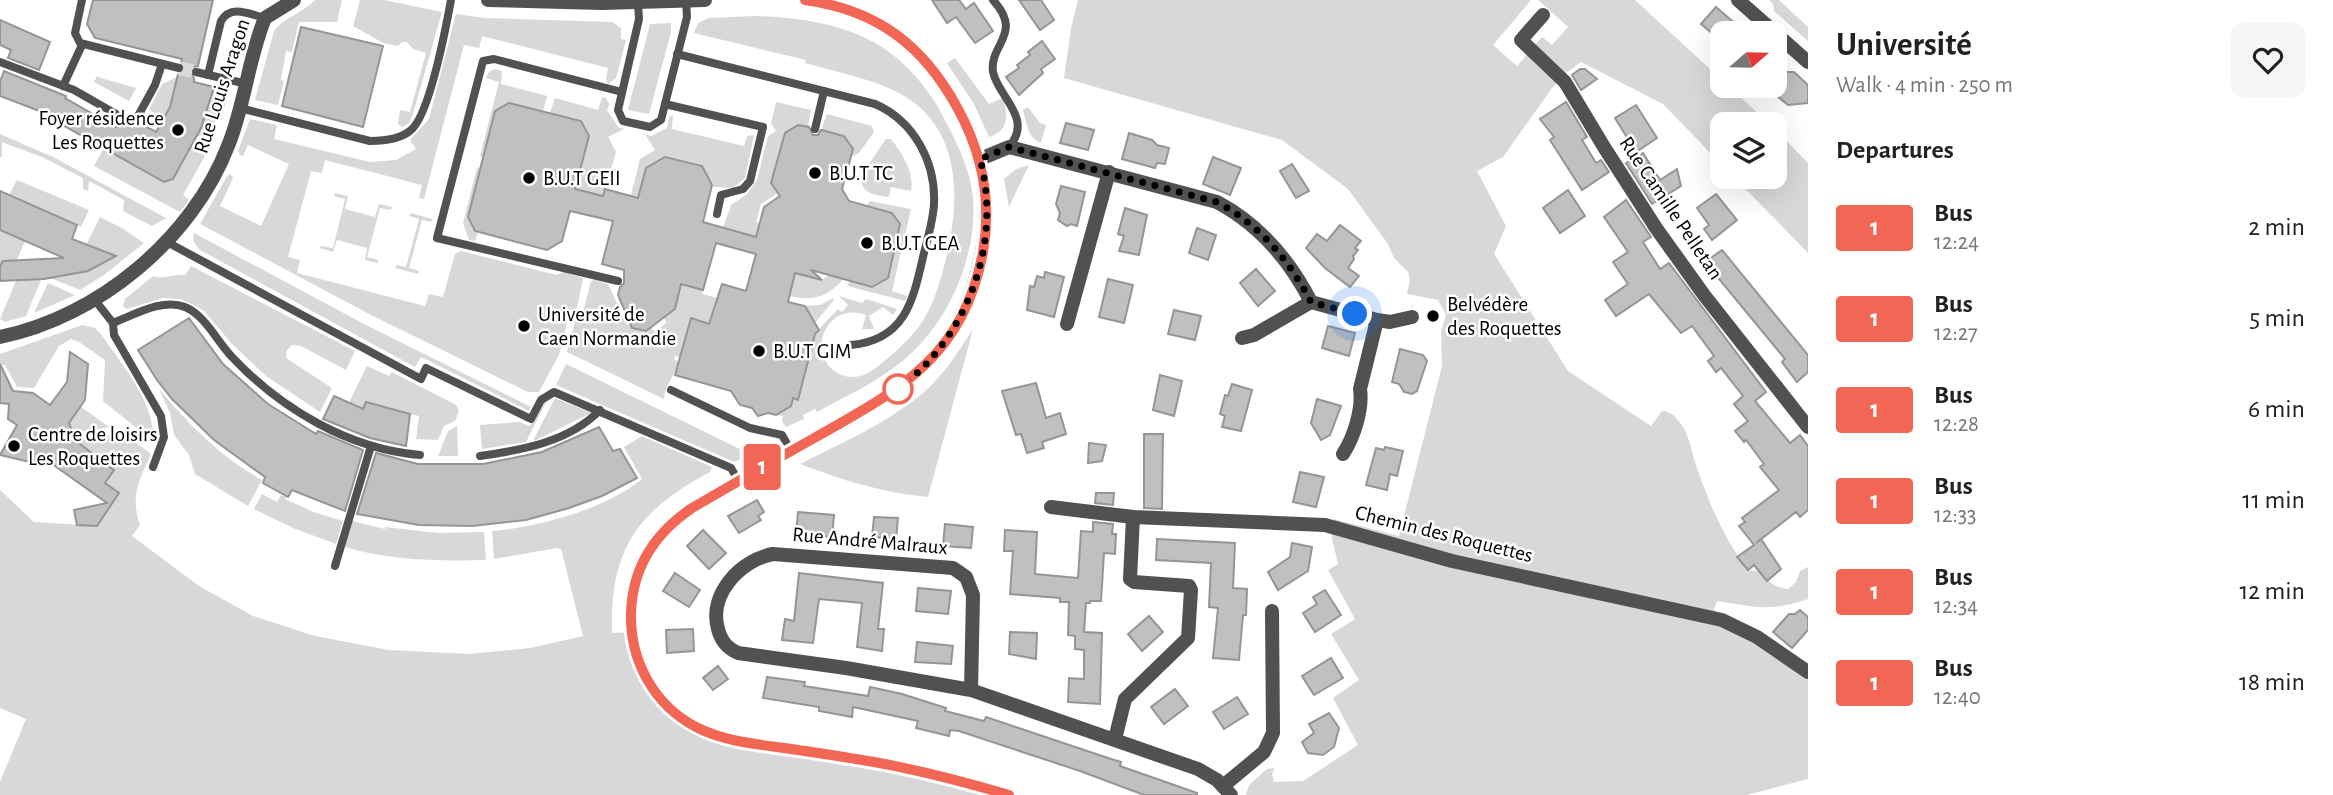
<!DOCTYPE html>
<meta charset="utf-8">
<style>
:root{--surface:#fff;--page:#f6f6f6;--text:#222;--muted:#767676}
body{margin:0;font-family:"Alegreya Sans",sans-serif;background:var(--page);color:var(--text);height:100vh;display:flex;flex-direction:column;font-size:26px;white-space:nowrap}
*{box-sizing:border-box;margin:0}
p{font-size:23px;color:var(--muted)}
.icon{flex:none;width:38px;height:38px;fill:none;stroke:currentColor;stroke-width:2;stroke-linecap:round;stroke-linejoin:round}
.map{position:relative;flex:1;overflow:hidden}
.sheet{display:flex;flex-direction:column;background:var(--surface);width:525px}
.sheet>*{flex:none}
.badge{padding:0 14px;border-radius:5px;font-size:24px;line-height:46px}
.needle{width:46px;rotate:70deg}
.controls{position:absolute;left:1710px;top:21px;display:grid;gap:14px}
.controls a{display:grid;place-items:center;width:77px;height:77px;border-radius:14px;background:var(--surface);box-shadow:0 7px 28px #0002;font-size:35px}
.you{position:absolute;width:35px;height:35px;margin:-18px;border:5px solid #fff;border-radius:50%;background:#1a73e8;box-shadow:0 0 0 10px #1a73e833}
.map>.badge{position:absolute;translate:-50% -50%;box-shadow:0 0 0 4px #fff}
h2{padding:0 28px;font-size:26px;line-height:63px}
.round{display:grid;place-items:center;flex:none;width:74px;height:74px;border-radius:14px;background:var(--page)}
.head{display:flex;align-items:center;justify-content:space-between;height:119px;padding:0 28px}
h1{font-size:33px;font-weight:700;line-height:52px}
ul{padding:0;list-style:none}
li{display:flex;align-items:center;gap:21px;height:91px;padding:0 28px}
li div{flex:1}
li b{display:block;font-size:26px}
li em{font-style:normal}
li .badge{min-width:77px;font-weight:700;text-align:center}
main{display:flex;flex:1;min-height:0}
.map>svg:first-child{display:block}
</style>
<main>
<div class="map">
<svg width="1808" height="795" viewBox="0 0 1808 795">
<rect width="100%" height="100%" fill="#fff"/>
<g fill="#d8d8d8">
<path d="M315,0H342L337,22H299L292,52L286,51L281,80L284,81L278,105L255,100L274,31C284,17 303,13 315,0Z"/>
<polygon points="360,0 384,0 442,12 413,114 409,123 403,127 398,124 400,110 410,112 426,53 413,49 407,42 402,42 398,46 383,43 353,26"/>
<path d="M1078,0H1531L1493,45L1517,66L1542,37L1552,45L1568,27L1538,0H1635L1722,80V86H1728L1770,124H1722V165L1663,104L1581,62L1566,73L1552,88L1503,157L1477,171L1506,226L1494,254L1568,371L1651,426L1662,411C1672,411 1678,419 1683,427C1690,438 1692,455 1697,468C1709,503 1725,541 1748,570L1759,571C1766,580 1775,588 1788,589L1796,582L1800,571L1808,567V599C1770,612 1755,607 1717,601L1714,609L1722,620L1808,672V779L1747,795H1246L1249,785L1267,769L1275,768L1272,774L1274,782L1303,781L1358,745L1333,698L1359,680L1331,634L1355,619L1328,570L1338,564L1331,534L1334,519L1399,536L1442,366L1441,332L1446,315L1438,300L1407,294L1410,280L1408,272L1394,258L1388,244L1348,189L1282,140L1064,78L1071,28Z"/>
<polygon points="1769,0 1779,0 1808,27 1808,41 1774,11 1773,4"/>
<polygon points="456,14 485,18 613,22 621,28 621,39 626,40 616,78 608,84 606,80 608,68 482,36 479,48 464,45 424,199 419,198 422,185 325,160 322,173 311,171 288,257 300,260 297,273 425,306 429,294 443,297 455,254 461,251 557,275 564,272 583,278 577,308 568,319 559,355 539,392 528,392 371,315 200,224 227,176 230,174 233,178 220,206 261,226 289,164 248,145 243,156 240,155 238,151 250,119 277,125 274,139 370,162 396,160 416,149 410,140 429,119"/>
<path d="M753,16C796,17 840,23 877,44C910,64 933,94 949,128C960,149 971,174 973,198C977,248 956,304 923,341C895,374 854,392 817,412L815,409L803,415L804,419L786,427L782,421L783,416L776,415L791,406L793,398L798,399L815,336L810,335L814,321L805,306L820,305L833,298L834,300L814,324L819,329L838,309L842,312L848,305L839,296L862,303L866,299L897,309L893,315L883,307L869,316L874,329H862L866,315C854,311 842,311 832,321C809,344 827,383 860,376C870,374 879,365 887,359C914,336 927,321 938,287C958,225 971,138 906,97C876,79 839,73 805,63L806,60L694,33L698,23L709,18Z"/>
<polygon points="671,23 671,32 649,114 628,110 650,24"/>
<path d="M955,58L989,104L1002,98C1009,114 1009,131 989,137L974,104L947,63Z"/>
<polygon points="494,69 502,71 501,84 547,96 543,111 509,103 483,157 480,156 499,82 486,78 489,72"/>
<polygon points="97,76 101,78 136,88 129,101 94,82"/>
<polygon points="177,77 170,107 163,118 149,110 162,84"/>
<polygon points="214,87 219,88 217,93 223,96 226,100 223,113 217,117 206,140 197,135"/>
<polygon points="605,97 609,104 607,110 618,127 624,129 608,137 616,152 603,196 575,189 589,136 581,121 550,113 555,98 598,110 602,98"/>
<polygon points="776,102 811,110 808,127 798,125 785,133 771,183 778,193 761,204 756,222 760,223 756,237 723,228 731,205 747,194 757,180 768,136 776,131 771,123"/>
<path d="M1028,107L1040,123L1046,125L1041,143C1027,137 1027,124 1023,110Z"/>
<polygon points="827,114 872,126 874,132 859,153 851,157 853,149 844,136 821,130"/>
<polygon points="673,115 672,129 744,146 747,136 754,135 745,178 733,188 714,187 702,166 665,157 647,168 637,205 629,203 640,159 655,150 645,134 651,136 667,128 669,117"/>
<polygon points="1775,129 1808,163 1808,253 1734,177 1774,177"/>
<polygon points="0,134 55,158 166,218 152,226 123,211 124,200 89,181 88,191 83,189 83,178 42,157 2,142 2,157 0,157"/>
<path d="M886,139H891C902,153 915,173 911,191L891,187L889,197C875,195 858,194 862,174Z"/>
<polygon points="191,146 205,156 183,195 189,200 180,212 94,166 104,148 164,182 173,179"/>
<polygon points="1029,165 1009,207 1004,179 1016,169"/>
<polygon points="481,167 468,217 475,231 478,232 475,241 469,240 463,223 477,168"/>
<polygon points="17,180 89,210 81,227 9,195"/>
<polygon points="335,193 348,196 345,209 375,217 379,204 392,207 391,210 380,208 367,257 378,260 378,263 365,260 367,248 337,240 333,252 320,248 321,246 333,248 345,199 334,196"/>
<polygon points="870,201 911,209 892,291 907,296 905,301 847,286 850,281 888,277 900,224 892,213 867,206"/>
<polygon points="411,213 432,219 431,222 422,220 409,268 419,271 418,274 395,268 397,265 406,267 419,219 409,216"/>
<polygon points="100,217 122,228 144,243 104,275 80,290 50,278 83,271 113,258 86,245"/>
<polygon points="0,230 25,241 17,260 3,261 0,266"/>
<polygon points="194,233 366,325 531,407 529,411 421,357 415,367 200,250 193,241"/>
<path d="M797,265L804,267L810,277L822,280L829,275L843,279C827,298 813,301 789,296Z"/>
<path d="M191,266L355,351L346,370L301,346L292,345L287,350L286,358L332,388L320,412L266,376L232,344L204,311L196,306L180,299L163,298L127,309L123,306L125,299L153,276C164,280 173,273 185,275Z"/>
<polygon points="39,279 41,280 26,316 5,322 0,319 16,281"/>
<path d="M595,280L608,284L627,325L631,324L633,328L645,331L651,327L655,332L666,323L664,318L675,309L677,301L673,293L676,283L703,290L702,294L717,298L712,313L715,319L713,325L692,318L680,357L675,356L674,360L679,361C675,375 665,385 664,399L567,352L575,321L584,309L591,281Z"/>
<polygon points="48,283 75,295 34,313"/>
<path d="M82,325L95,328L101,334C121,364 156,403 153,441L103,401L105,360L79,342L71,339L59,346L34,388L17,387L5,365H0V354Z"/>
<path d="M973,329L928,497C884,493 841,480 800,464C840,444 889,422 923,393C944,375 958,352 973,329Z"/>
<polygon points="566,364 750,454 737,461 732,461 556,385"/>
<polygon points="367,366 389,376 392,372 456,405 459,411 455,421 444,426 438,440 416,439 419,416 366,403 359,418 345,411"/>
<path d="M159,389C188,424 222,458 262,480L248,506L195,474L189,455L174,435L170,413Z"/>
<polygon points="555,398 591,413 534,441 534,439"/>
<polygon points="547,400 526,442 482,449 480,425 519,422 530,426 543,402"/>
<polygon points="80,406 109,427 57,436"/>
<polygon points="457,426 458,456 438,456 448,431"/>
<path d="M122,432L151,454C139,481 130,495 140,525L132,536L199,586L253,616L315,636L389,650L468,654L530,648L583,636L561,549L557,548L494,559L492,531C539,527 606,509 642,479L624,447L642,436L712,467L710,472C637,511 610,549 612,633L631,632L644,674L697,728L1009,795H0V782L26,719L0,708V490L34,522L97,526L119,493L105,483L114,470L75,441Z"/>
<polygon points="262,494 277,502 281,495 286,497 285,499 316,513 343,521 336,544 293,528 254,509"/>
<path d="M352,521L385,529L386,527L438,533L484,532L486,560C438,561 391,561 345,547Z"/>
</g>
<g fill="#c0c0c0" stroke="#959595" stroke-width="2">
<polygon points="93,0 213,0 198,66 192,67 190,71 194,78 194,82 214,87 201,128 173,179 164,182 61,124 63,120 0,96 0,82 4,71 66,96 65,98 116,127 123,114 156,132 170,107 178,74 184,72 185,66 181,62 182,59 95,38 87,24"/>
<polygon points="932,0 959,0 966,9 974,3 993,31 975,43 956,17 947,23"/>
<polygon points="1019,0 1041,0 1054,20 1040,30"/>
<polygon points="1716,7 1746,33 1722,33 1722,42 1701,24"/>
<polygon points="0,20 50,42 39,70 8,58 11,50 0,45"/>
<polygon points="301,27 383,46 363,127 282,106"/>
<polygon points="1042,41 1055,59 1041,69 1043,73 1019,95 1006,77 1019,68 1017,65 1030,55 1028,52"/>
<polygon points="1580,69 1585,69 1597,79 1581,90 1572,75"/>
<polygon points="1783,72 1794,72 1808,85 1808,103 1788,105 1772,92 1782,78"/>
<polygon points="1566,102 1587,137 1582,140 1596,163 1601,160 1609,172 1582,190 1550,140 1554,137 1540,119"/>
<polygon points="509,103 581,121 589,136 575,189 603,196 605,189 638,198 646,168 665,157 702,166 712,185 703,222 756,237 764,207 780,196 771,183 785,133 798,125 809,127 813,135 818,135 821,130 844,136 853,149 842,189 849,201 892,213 900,224 888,278 872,287 811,270 822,280 795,273 788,302 805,306 819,330 815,334 798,400 793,398 791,406 776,415 768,413 758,416 752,408 740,405 731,391 675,375 691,318 709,324 722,284 746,291 756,254 716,243 703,290 681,284 675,309 646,331 632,328 618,295 620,287 624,283 624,270 602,264 613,221 570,211 562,241 547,250 475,231 468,217 495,111"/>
<polygon points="1636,105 1657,138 1636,152 1615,118"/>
<polygon points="1066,123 1094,130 1088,150 1060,143"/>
<polygon points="1129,133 1152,140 1157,145 1169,148 1165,164 1157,163 1155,168 1122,159"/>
<polygon points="1643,153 1660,180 1677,169 1681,186 1652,204 1626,163"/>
<polygon points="1213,157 1241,168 1230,195 1203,184"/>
<polygon points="1292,164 1309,191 1296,198 1280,171"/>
<polygon points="1061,186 1085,192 1077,226 1071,224 1067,226 1058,220 1060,213 1056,204"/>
<polygon points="1568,190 1585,216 1560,233 1543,208"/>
<polygon points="0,191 77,225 72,239 116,256 88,271 44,279 0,281 0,266 3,261 64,258 0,230"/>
<polygon points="1716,194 1737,220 1712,240 1704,229 1709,225 1697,208"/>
<polygon points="1626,200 1651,237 1643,242 1660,269 1669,263 1766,392 1755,401 1790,443 1800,435 1808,446 1808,510 1800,517 1796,512 1756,543 1761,539 1781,569 1767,581 1754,565 1748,570 1737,557 1754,545 1739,526 1745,522 1742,518 1779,490 1760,467 1764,464 1746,440 1744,442 1735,431 1748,421 1734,404 1743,396 1721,368 1716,372 1708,361 1714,356 1692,326 1681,333 1649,294 1616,316 1605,300 1628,284 1613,262 1628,252 1604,217"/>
<polygon points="1125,208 1147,215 1139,255 1119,251 1124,236 1118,234"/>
<polygon points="1340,225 1361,241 1355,248 1358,250 1353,256 1354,259 1348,268 1359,276 1350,287 1325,268 1306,248 1317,234 1327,241"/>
<polygon points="1197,228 1216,235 1208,260 1189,253"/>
<polygon points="1722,250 1808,355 1808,372 1797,382 1782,362 1785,359 1705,262"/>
<polygon points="1256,269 1275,291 1258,306 1240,283"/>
<polygon points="1045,272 1064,277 1054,317 1027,310 1030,286 1034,287 1037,276 1044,278"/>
<polygon points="1108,279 1133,285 1124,323 1099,317"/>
<polygon points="1174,310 1201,316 1195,340 1168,334"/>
<polygon points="189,318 223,364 268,404 316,434 318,431 363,450 345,511 292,490 288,497 263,483 265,477 214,440 172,399 157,380 138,350"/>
<polygon points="1328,326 1355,333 1349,356 1322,348"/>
<polygon points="1400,349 1423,355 1427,361 1417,391 1412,394 1404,392 1399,384 1392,382"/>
<polygon points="70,352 88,364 85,400 69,423 76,441 114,470 105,483 119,493 97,526 77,525 74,510 107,503 45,459 38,464 0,455 17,425 8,419 9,404 0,403 0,364 13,391 33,393 50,405 67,382"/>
<polygon points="1160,375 1182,381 1174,416 1153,410"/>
<polygon points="1036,383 1046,418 1060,413 1066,434 1042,442 1044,448 1027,453 1021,434 1016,435 1002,391"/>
<polygon points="1232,384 1252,390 1241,431 1222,427 1225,416 1220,414 1225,395 1228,396"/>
<polygon points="334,396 363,409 366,402 410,414 406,446 370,438 323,419"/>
<polygon points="1317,399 1341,406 1330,435 1321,440 1311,423"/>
<polygon points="599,427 613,451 620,449 637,478 602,496 569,508 526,520 472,526 419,525 357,514 376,453 418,464 483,464 542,452"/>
<polygon points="1144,434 1163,434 1162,509 1144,508"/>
<polygon points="1089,443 1106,445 1102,461 1088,463"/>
<polygon points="1385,447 1403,451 1397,476 1390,474 1387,490 1366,485 1376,448 1384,450"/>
<polygon points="1300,472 1324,477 1316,507 1293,502"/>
<polygon points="1096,493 1114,493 1113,505 1095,503"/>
<polygon points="757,500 764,512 758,516 761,520 739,533 728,516"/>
<polygon points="798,512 834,515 832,537 796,534"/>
<polygon points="874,517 898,518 896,539 872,537"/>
<polygon points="1093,522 1113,524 1112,534 1116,534 1115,554 1104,553 1101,601 1090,601 1090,603 1086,603 1084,632 1102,633 1100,704 1068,702 1069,678 1084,679 1084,650 1075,649 1075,636 1068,635 1069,602 1060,602 1060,598 1010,594 1013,551 1004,551 1005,530 1037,532 1035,574 1078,578 1081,531 1093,532"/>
<polygon points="945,524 973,527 971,548 943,546"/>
<polygon points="703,530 726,553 709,569 687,546"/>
<polygon points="1157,539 1235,543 1233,588 1247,589 1246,615 1243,615 1239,660 1213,658 1218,608 1209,607 1211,563 1156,560"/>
<polygon points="1292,543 1312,547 1308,571 1278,590 1268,572 1290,557"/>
<polygon points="675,573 700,590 689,607 663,591"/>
<polygon points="799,573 883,583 878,629 884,629 882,651 857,647 862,603 819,599 813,643 782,640 785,619 794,621"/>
<polygon points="918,588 951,591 948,614 916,611"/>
<polygon points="1325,590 1341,615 1315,632 1303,613 1317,604 1313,597"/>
<polygon points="1800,610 1808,617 1808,630 1792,648 1773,632 1789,614 1795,614"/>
<polygon points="1149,616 1163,632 1142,651 1128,634"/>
<polygon points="693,629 694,651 667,653 666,630"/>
<polygon points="1010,632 1037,633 1036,659 1009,654"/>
<polygon points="917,642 953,646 951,664 915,662"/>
<polygon points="1331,658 1343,678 1314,695 1302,676"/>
<polygon points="718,666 728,679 713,690 703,678"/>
<polygon points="767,677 805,682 804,686 868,696 870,687 902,694 946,708 945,711 984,721 986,717 1111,759 1121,762 1120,766 1197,793 1197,795 1144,795 1080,771 959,731 950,730 949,736 916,728 918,721 853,707 852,717 819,711 819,707 763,698"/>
<polygon points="1175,689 1188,706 1164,724 1151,707"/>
<polygon points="1237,697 1248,714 1224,729 1213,712"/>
<polygon points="1329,713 1339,728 1334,747 1323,755 1308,753 1302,742 1314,733 1309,724"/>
</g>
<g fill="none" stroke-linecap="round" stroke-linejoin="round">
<polyline stroke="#d9d9d9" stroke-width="14" stroke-dasharray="14 7" stroke-linecap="butt" points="179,68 196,72"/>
<g stroke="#515151" stroke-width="8">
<polyline points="82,0 75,33 80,43 179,68"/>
<path d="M993,0C1024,34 989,44 993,72C998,97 1034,118 1009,147"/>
<polyline points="638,3 639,19 618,110 623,121 650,127 661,120 687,17 686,1"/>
<path d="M677,54L875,104C914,121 936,162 934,204C933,222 927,240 923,257C913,301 905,340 851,345"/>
<polyline points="0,62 74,90 116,114"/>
<polyline points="196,72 247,84"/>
<path d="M208,75L221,21C231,4 249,14 265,18"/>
<polyline points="63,86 82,45"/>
<polyline points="665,104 763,127 750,181 743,189 721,195 717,214"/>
<path d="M240,108L370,141C383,141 401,139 411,130C430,114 446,27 451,0"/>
<polyline points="138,116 155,85 162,64"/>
<polyline points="815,129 824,91"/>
<polyline points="167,242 421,379 426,368 531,419 541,400 554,392 731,468 738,480"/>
<polyline points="618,281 437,238 483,61 494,59 622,92"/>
<polyline points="94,299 113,323 114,335 161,416 164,437 153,467"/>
<path d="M113,323C134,315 162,298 185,307C205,315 218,343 233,358C281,409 349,449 420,455"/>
<polyline points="671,390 750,428 782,435 791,451"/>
<path d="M480,456C522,450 569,442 600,410"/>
<polyline points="335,566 371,446"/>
</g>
<g stroke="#515151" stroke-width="14">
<polyline points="488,0 602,3 705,0"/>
<path d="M805,0C877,11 924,46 958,109C983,155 992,201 982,252C962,358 898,392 812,440C771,462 731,485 692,508C655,533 632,568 631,614C629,661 654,706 696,728C721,740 752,743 779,747C811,752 842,757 874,762C919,770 965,782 1009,795"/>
<polyline points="1738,0 1808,62"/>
<polyline points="1543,15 1521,40 1565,82 1604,147 1656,228 1704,295 1808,427"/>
<path d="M980,159L1009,147L1217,202C1260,225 1289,259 1311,302L1377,320L1360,389C1363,409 1354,437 1343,454"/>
<polyline points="1377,320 1390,322 1412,317"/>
<polyline points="1067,324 1109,172"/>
<path d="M0,337C98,317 192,239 228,146C245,105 248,59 265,18L294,0"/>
<polyline points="1242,338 1254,335 1311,302"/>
<polyline points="1051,507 1133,517 1325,525 1452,561 1722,620 1757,637 1808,672"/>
<path d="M971,690L973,595L966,577L953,568L773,554C741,560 708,594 718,629C721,641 727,648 738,653L846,668L971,690L1198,769L1217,780L1231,795"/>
<polyline points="1115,739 1125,699 1188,638 1191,590 1189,586 1134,582 1130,579 1133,517"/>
<polyline points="1223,786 1264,752 1273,733 1272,611"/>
</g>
</g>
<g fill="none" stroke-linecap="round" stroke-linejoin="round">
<g stroke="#fff" stroke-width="16">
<path id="line" d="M805,0C878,10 924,46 958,109C983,155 992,201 983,252C963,357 901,389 816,437C775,460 733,484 692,508C655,533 632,568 631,614C630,661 654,705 696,727C723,741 755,744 784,748C814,752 844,757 874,762C919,770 965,782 1009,795"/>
</g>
<use href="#line" stroke="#f16655" stroke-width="10"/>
<path stroke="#000" stroke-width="7" stroke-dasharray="0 12.6" d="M898,389C966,339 1003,245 980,159L1009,147L1217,202C1260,225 1289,260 1311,302L1355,314"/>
</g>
<g fill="#000" stroke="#fff" stroke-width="2.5">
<circle cx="178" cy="130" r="7"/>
<circle cx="815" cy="173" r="7"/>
<circle cx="529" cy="178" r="7"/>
<circle cx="867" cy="243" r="7"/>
<circle cx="1433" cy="316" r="7"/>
<circle cx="524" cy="326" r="7"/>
<circle cx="759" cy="351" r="7"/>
<circle cx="14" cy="446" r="7"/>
</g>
<circle fill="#fff" stroke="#f16655" stroke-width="3.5" cx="898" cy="389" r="14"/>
<g text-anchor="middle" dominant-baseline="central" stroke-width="5" stroke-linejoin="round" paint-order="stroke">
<g font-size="21" fill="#000" stroke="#fff">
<text transform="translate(222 86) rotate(-72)">Rue Louis Aragon</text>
<text transform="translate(1671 208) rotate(56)">Rue Camille Pelletan</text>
<text transform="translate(1444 534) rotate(14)">Chemin des Roquettes</text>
<text transform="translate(870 541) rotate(5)">Rue André Malraux</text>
</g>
<g font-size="21" fill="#000" stroke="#fff" text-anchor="start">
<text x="164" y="118" text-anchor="end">Foyer résidence<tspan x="164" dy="24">Les Roquettes</tspan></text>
<text x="829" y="173">B.U.T TC</text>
<text x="543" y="178">B.U.T GEII</text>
<text x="881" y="243">B.U.T GEA</text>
<text x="1447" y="304">Belvédère<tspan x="1447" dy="24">des Roquettes</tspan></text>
<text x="538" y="314">Université de<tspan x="538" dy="24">Caen Normandie</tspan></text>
<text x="773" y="351">B.U.T GIM</text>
<text x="28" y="434">Centre de loisirs<tspan x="28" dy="24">Les Roquettes</tspan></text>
</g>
</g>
</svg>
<div class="controls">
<a><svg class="needle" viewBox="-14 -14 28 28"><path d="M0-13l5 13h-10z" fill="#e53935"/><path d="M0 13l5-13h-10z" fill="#767676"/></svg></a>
<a><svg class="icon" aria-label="layers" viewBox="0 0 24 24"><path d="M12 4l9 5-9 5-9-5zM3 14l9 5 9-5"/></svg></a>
</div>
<div class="you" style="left:1355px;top:314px"></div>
<b class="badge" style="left:762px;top:467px;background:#f16655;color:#fff">1</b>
</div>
<section class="sheet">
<div class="head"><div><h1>Université</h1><p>Walk · 4 min · 250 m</p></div><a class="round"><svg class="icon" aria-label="heart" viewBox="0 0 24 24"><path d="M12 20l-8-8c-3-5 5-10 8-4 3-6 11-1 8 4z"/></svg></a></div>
<h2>Departures</h2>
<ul>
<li><span class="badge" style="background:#f16655;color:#fff">1</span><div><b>Bus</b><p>12:24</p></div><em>2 min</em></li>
<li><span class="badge" style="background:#f16655;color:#fff">1</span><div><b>Bus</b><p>12:27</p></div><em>5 min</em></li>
<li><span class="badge" style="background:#f16655;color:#fff">1</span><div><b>Bus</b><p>12:28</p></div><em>6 min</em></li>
<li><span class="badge" style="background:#f16655;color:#fff">1</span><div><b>Bus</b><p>12:33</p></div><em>11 min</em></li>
<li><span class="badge" style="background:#f16655;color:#fff">1</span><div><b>Bus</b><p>12:34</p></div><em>12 min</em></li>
<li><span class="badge" style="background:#f16655;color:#fff">1</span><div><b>Bus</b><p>12:40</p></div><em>18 min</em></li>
</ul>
</section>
</main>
